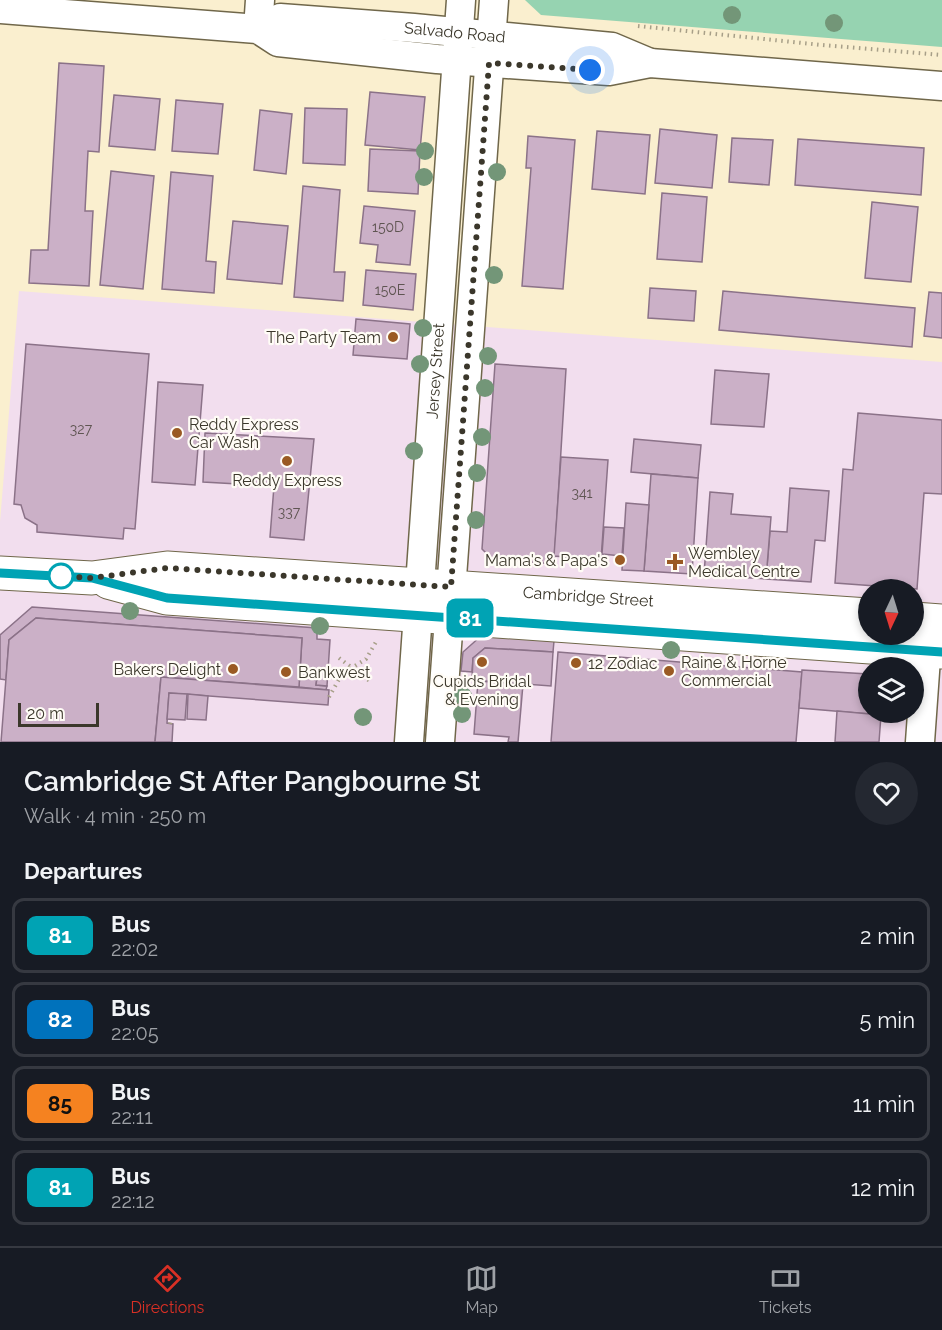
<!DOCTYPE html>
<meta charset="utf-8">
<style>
:root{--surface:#171b24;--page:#242831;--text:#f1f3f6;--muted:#9ea1a6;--line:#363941;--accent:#d93025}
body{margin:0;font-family:Raleway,sans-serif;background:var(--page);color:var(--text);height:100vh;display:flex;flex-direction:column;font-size:22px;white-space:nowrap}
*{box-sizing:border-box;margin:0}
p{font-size:20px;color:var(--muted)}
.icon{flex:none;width:33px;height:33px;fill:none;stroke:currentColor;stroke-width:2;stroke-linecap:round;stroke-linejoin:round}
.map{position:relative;height:742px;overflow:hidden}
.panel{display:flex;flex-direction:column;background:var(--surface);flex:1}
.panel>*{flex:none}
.badge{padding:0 12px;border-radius:9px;font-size:21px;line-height:39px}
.needle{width:39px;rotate:184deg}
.controls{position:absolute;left:858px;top:579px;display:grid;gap:12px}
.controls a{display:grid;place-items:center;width:66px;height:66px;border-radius:50%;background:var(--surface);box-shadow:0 3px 9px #0003;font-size:30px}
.scale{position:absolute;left:18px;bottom:15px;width:81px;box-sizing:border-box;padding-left:6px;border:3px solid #3b372b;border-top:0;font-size:16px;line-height:21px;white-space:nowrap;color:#3b372b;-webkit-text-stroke:4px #fffcf6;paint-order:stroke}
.you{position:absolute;width:30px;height:30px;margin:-15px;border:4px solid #fff;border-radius:50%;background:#1a73e8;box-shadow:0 0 0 9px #1a73e833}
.map>.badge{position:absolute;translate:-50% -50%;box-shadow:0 0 0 3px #fff}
h2{padding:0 24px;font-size:22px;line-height:54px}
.round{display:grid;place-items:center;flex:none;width:63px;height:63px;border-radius:32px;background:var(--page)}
.overview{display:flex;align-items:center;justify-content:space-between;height:102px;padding:0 24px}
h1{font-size:28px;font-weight:600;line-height:45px}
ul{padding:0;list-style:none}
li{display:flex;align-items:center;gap:18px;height:75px;margin:0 12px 9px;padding:0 12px;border:3px solid var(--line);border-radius:12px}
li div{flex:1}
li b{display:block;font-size:22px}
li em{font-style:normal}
li .badge{min-width:66px;font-weight:700;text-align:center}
.menu{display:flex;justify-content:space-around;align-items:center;height:84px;border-top:2px solid var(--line);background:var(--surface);font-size:16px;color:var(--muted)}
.menu a{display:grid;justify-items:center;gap:3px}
.menu .on{color:var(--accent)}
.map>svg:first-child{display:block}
</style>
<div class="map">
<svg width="942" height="742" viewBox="0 0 942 742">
<rect width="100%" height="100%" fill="#faefcf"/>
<path fill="#f2deee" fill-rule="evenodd" d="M19,291L942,362V742H0V522ZM868,590H914V634H868ZM868,668H914V712H868Z"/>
<polygon fill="#96d3b1" points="525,0 942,0 942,47 541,15"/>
<g fill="#cbb0c7" stroke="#8b7288" stroke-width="1.5">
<polygon points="59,63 104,66 99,152 88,151 85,211 93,211 89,286 29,283 31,250 48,250"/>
<polygon points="370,92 425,97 420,150 365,145"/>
<polygon points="114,95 160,99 155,150 109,146"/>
<polygon points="176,100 223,104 218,154 172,151"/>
<polygon points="305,108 347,109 345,165 303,163"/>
<polygon points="260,110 292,114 286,174 254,170"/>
<polygon points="660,129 717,135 712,188 655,183"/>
<polygon points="597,131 650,135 645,194 592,189"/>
<polygon points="528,136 575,140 563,289 522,286 531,168 526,168"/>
<polygon points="732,138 773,140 769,185 729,182"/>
<polygon points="798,139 924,148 921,195 795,185"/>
<polygon points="370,149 420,151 418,194 368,191"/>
<polygon points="111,171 154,176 143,289 100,285"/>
<polygon points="171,172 213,176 206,261 216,262 214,293 162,289"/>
<polygon points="303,186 340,190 334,272 345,272 343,301 294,297"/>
<polygon points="662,193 707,197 702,262 657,259"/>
<polygon points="872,202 918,207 911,282 865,278"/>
<polygon points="364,206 415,211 410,265 376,262 378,245 360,243"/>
<polygon points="233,221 288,226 282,284 227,279"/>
<polygon points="366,270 416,274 413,310 363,305"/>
<polygon points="650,288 696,291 694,321 648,318"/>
<polygon points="723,291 915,308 912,347 719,330"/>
<polygon points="929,292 942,293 942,338 924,336"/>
<polygon points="356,319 410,324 407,359 353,355"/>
<polygon points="26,344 149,354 135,529 124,528 123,539 37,532 37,525 25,518 21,505 14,504"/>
<polygon points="495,364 566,369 554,564 492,559 482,549"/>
<polygon points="715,370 769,374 764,427 711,424"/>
<polygon points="158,382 203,385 195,485 152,482"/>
<polygon points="858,413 942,420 942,494 924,493 917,589 835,583 843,469 853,470"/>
<polygon points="205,433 314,439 304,540 270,537 274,486 203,482"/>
<polygon points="634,439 701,445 698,478 631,472"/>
<polygon points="561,457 608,460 601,560 554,556"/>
<polygon points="651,474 698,478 692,574 644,571"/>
<polygon points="790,488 829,491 825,541 815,540 811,582 766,579 770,531 787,532"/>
<polygon points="710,492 733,494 731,514 771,517 766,579 704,575"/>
<polygon points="626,503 649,505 644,571 622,570"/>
<polygon points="604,527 624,528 622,556 602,554"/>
<polygon points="32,607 317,628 317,639 330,640 328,671 318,670 316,685 327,686 326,690 299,687 302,638 36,618 9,640 6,680 0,679 0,635"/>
<polygon points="36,618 302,638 299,687 161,677 155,742 1,742 9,640"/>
<polygon points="481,636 554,641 553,652 485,648 473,658 472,672 461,671 463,652"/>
<polygon points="485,648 553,652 551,686 472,680 473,658"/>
<polygon points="558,652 802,672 796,742 551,742"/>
<polygon points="318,670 328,671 327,686 316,685"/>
<polygon points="802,670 868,674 868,712 881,712 881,715 799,708"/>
<polygon points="161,677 329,690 328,705 169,693 167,723 173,724 172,742 155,742"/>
<polygon points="478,681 523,684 518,742 508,742 509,737 474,734"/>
<polygon points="169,693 187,694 185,720 167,719"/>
<polygon points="188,694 208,696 206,720 187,719"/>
<polygon points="837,711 881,715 879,742 835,742"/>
</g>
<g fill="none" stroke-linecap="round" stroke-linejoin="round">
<g stroke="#70674a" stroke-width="31">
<g id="minor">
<polyline points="0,9 258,29 278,42 437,59 609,71 650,63 942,86"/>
<path id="s1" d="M258,29L280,18L414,28L612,47L650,63"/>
<polyline points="258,29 260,0"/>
<path id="s2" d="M409,742L461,0"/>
<polyline points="440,742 494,0"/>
<polyline points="920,742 928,630"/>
</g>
</g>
<g stroke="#70674a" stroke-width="35">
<g id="major">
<path id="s3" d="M0,573L92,578L167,568L868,615"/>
<polyline points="108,582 167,598 942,652"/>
<polyline points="914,619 942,621"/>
</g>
</g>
<g stroke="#a79f88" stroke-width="4" stroke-dasharray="1.5 4.5" stroke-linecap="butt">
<polyline points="638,26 822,45 942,55"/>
<polyline points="339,658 371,682"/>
<polyline points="329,697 342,674 366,659 376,642"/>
<polyline points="170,724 171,719"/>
</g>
<use href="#minor" stroke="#fff" stroke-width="28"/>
<use href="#major" stroke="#fff" stroke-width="33"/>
</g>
<g fill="#739678">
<circle cx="732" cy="15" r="9"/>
<circle cx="834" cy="23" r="9"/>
<circle cx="425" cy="151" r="9"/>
<circle cx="497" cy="172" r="9"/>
<circle cx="424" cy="177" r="9"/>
<circle cx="494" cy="275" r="9"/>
<circle cx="423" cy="328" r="9"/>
<circle cx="488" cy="356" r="9"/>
<circle cx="420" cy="364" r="9"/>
<circle cx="485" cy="388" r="9"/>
<circle cx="482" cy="437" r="9"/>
<circle cx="414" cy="451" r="9"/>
<circle cx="477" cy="473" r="9"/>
<circle cx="476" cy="520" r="9"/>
<circle cx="130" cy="611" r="9"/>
<circle cx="320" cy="626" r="9"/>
<circle cx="671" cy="650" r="9"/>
<circle cx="463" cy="696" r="9"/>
<circle cx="462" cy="714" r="9"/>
<circle cx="363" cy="717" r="9"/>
</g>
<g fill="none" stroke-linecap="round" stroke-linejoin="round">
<g stroke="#fff" stroke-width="14">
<polyline id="line" points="0,573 92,578 167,598 942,652"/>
</g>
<use href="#line" stroke="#00a3b4" stroke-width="9"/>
<polyline stroke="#3b372b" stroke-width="6" stroke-dasharray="0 10.8" points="61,576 54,576 92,578 167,568 451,587 489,63 590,70"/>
</g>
<g fill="#9a5a23" stroke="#fffcf6" stroke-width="2">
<circle cx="393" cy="337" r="6"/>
<circle cx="177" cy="433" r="6"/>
<circle cx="287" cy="461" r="6"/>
<circle cx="620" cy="560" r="6"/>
<path d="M672 553h6v6h6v6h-6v6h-6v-6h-6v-6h6z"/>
<circle cx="482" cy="662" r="6"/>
<circle cx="576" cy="663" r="6"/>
<circle cx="233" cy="669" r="6"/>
<circle cx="669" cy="671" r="6"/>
<circle cx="286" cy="672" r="6"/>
</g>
<circle fill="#fff" stroke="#00a3b4" stroke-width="3" cx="61" cy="576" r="12"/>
<g text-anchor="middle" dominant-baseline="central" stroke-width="4.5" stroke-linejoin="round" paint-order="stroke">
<g font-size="14" fill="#5f5552">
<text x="388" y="227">150D</text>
<text x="390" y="290">150E</text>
<text x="81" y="429">327</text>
<text x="582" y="493">341</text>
<text x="289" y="512">337</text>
</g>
<g font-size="16" fill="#3b372b" stroke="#fffcf6">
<text stroke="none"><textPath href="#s1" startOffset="200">Salvado Road</textPath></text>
<text stroke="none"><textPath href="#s2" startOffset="372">Jersey Street</textPath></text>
<text stroke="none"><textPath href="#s3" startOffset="590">Cambridge Street</textPath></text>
</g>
<g font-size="16" fill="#3b372b" stroke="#fffcf6" text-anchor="start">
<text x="381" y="337" text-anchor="end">The Party Team</text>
<text x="189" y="424">Reddy Express<tspan x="189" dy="18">Car Wash</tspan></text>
<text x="287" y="480" text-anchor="middle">Reddy Express</text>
<text x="688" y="553">Wembley<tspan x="688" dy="18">Medical Centre</tspan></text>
<text x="608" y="560" text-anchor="end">Mama's &amp; Papa's</text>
<text x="681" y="662">Raine &amp; Horne<tspan x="681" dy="18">Commercial</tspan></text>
<text x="588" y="663">12 Zodiac</text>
<text x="221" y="669" text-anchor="end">Bakers Delight</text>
<text x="298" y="672">Bankwest</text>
<text x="482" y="681" text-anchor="middle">Cupids Bridal<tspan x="482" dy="18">&amp; Evening</tspan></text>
</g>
</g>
</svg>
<div class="controls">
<a><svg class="needle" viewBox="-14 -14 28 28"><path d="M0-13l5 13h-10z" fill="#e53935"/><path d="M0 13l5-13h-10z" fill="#9ea1a6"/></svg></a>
<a><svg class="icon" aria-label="layers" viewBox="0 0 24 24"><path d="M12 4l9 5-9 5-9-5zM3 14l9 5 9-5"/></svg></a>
</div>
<div class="scale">20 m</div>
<div class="you" style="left:590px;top:70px"></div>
<b class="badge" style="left:470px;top:618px;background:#00a3b4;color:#fff">81</b>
</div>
<section class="panel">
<div class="overview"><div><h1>Cambridge St After Pangbourne St</h1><p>Walk · 4 min · 250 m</p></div><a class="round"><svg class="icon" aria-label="heart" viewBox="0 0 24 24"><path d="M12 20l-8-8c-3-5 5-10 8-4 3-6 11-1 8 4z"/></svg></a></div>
<h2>Departures</h2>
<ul>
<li><span class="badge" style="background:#00a3b4;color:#fff">81</span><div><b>Bus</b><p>22:02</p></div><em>2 min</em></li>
<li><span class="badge" style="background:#0072bc;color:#fff">82</span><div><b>Bus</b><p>22:05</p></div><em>5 min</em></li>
<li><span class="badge" style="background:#f58220;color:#111">85</span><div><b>Bus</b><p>22:11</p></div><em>11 min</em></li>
<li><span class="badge" style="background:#00a3b4;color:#fff">81</span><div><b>Bus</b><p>22:12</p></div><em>12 min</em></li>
</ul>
</section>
<nav class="menu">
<a class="on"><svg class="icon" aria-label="directions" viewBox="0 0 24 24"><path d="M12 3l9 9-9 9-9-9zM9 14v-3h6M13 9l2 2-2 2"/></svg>Directions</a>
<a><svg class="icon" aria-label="map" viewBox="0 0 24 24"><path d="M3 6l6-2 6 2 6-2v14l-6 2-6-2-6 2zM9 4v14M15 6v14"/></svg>Map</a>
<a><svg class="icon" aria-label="tickets" viewBox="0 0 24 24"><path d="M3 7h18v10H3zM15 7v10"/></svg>Tickets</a>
</nav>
